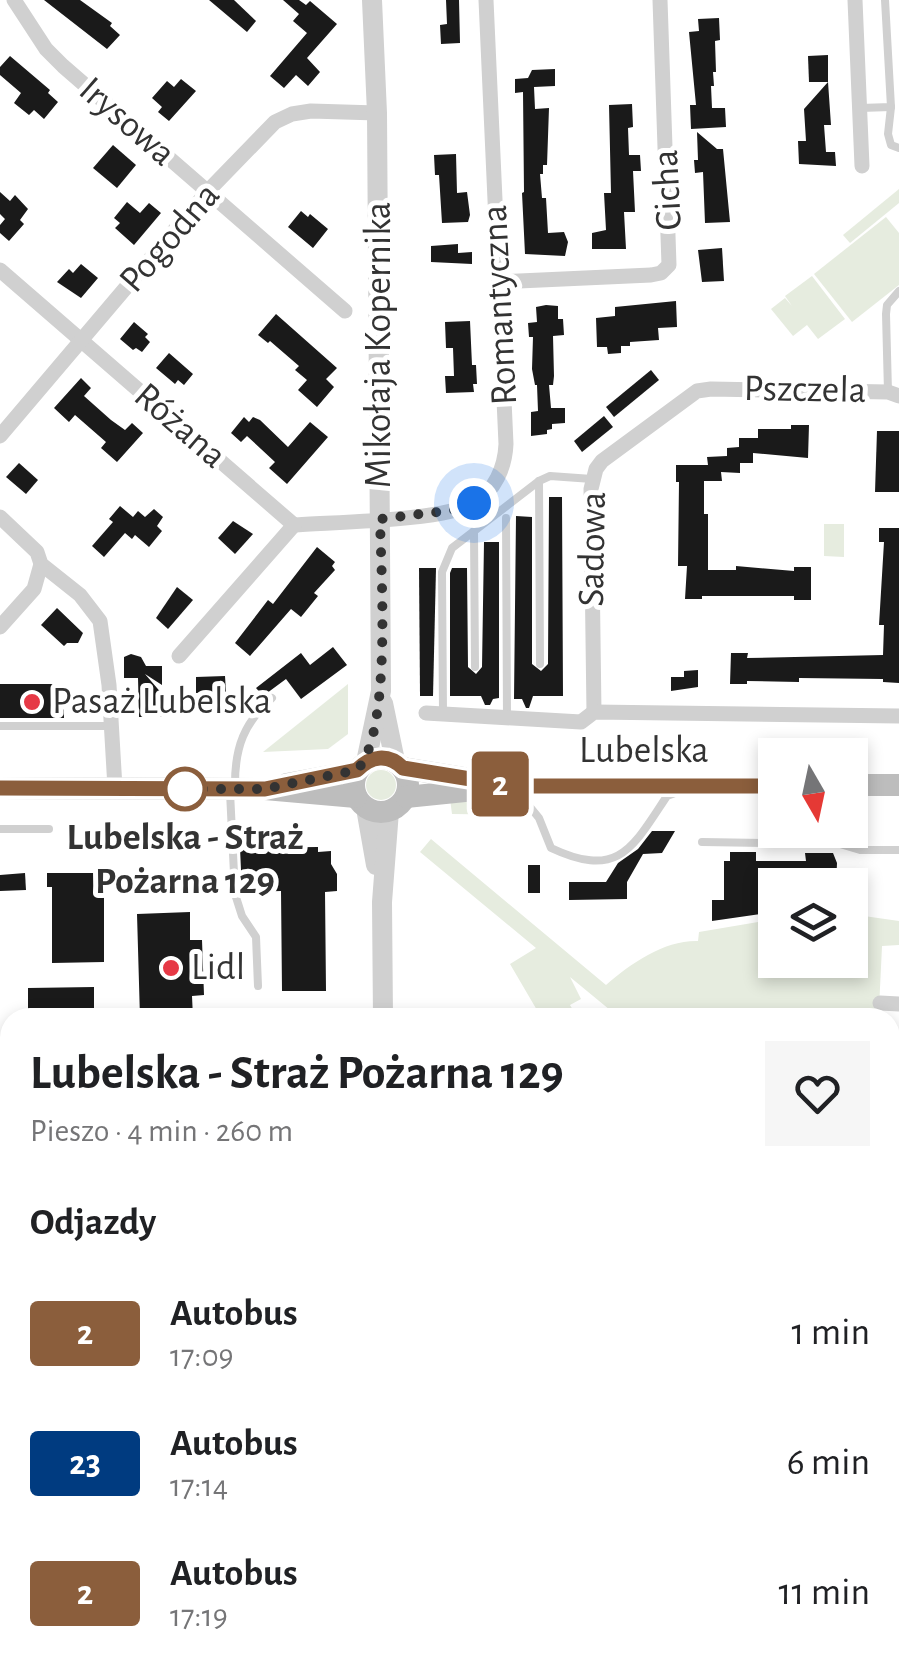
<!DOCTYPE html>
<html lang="pl">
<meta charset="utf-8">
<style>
:root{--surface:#fff;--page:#f6f6f6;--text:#202124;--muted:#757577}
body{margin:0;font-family:"Alegreya Sans",sans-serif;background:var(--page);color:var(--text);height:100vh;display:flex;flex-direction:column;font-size:38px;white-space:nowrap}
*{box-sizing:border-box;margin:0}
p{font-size:32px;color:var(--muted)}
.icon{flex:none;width:55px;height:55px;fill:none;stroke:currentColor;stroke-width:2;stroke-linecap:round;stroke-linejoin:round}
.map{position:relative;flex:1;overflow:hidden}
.details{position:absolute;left:0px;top:1008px;width:900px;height:672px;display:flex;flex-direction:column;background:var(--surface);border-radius:30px 30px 0 0;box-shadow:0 5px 15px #0003}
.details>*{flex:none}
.badge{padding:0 20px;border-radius:8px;font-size:35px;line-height:65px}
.needle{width:65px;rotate:171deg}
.controls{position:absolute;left:758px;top:738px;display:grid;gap:20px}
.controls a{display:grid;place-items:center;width:110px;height:110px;border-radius:0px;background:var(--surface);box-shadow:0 5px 15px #0003;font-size:50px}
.you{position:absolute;width:50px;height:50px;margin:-25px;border:8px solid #fff;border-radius:50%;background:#1a73e8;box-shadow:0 0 0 15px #1a73e833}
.map>.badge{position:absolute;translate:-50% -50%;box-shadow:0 0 0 5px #fff}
h2{padding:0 30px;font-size:38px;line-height:90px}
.round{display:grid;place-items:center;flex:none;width:105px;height:105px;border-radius:0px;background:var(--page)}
.head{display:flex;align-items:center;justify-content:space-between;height:170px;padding:0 30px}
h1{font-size:48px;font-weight:600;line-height:75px}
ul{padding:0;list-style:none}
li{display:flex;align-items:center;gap:30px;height:130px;padding:0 30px}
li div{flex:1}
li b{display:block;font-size:38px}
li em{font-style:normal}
li .badge{min-width:110px;font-weight:700;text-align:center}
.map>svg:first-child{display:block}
</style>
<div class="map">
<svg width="899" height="1678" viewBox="0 0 899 1678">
<rect width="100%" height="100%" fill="#fff"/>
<g fill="#e6ecdf">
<polygon points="899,189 899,203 850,243 843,235"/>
<polygon points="886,217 899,233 899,285 852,322 814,274"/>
<polygon points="812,276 845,319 818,339 807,325 793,336 771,309 785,298 792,306 785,296"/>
<polygon points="824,524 844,524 844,557 824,556"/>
<polygon points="348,684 348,734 328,749 263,752"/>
<circle cx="381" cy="785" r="15"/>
<path d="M450,799C474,802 511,796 527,815L452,814Z"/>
<path d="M431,839L606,985C631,963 665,940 698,941L699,932L775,919V960H850V914L899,921V945L882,946L879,1009L888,1017H606L610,1010L570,977L581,999L570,1005L577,1017H541L510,964L536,948L420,852Z"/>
<polygon points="890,1020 899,1082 899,1337 890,1337"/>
<polygon points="10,1334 10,1401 0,1405 0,1337"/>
<polygon points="457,1670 525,1670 534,1678 439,1678"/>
</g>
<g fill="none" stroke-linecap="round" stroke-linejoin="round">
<polyline stroke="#cfe2ee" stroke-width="4" points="890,1266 899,1264"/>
</g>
<g fill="#1a1a1a">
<polygon points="44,0 80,0 112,23 110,26 120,35 107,49"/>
<polygon points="209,0 234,0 256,21 247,32"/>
<polygon points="283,0 299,0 306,5 310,1 337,24 307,58 320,72 308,86 296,75 284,88 270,76 307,33 293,21 299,14"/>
<polygon points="446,0 459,0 460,43 441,44 440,25 447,24"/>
<polygon points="719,18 720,40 715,41 716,72 713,72 714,86 711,86 712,108 725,108 726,127 691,129 690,105 696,105 689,32 699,31 698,19"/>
<polygon points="828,55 828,82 809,82 808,56"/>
<polygon points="10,56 50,90 48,93 58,102 44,119 34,110 29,115 14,103 21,93 0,75 0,67"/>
<polygon points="555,69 555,86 534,87 535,109 549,108 547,165 543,165 543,174 540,174 542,198 546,198 548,233 564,232 568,242 565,256 525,254 522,193 524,192 523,92 515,93 515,79 528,78 532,70"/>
<polygon points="181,79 196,91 169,121 158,112 162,107 152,98 167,81 174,87"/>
<polygon points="828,82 831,125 824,125 826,152 835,152 836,166 799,164 798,141 806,141 804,109"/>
<polygon points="632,104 633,127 628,128 629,155 640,155 641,171 633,171 635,212 624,212 626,249 592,249 592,233 606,230 604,193 611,193 609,105"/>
<polygon points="697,132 717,149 723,149 730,222 705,223 703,172 695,173 694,160 698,160"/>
<polygon points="113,145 136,165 117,188 93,168"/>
<polygon points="456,154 457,193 467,192 470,215 468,222 442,223 439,175 435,175 434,155"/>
<polygon points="0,192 10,201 15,195 28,209 20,220 24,224 9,241 0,233 0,225 5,219 0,214"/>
<polygon points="127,202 140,213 149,203 161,213 134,245 115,228 120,223 114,218"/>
<polygon points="301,211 308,217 310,214 328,229 313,248 288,227"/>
<polygon points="458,244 458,253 472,252 472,264 431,262 431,246"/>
<polygon points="722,248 724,281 702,282 698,250"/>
<polygon points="81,264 98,278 81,298 57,282 69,269 73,273"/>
<polygon points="676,301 677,327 658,328 659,340 630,342 630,346 621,346 621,353 608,354 607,347 597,347 596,318 615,316 615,307"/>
<polygon points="546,305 558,306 558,319 563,319 564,335 553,336 554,376 553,385 549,385 551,408 565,408 565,423 552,424 552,429 547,430 547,434 531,436 531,412 538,411 537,385 535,385 532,369 533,337 529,337 528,323 537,322 536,307"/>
<polygon points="276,314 337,368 326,379 334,387 317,407 298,390 307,380 295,370 299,366 270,341 268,343 258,335"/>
<polygon points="470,321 472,365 476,365 477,384 473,384 474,392 446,393 445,376 454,376 453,348 446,348 445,322"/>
<polygon points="134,322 148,334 145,337 150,342 142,352 136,348 133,350 120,339"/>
<polygon points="169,353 193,374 184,385 178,380 175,384 156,368"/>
<polygon points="651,370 659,380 614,417 606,407"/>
<polygon points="81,378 91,388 84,396 111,420 125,430 132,423 143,433 117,462 101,448 106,442 75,415 69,422 54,408"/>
<polygon points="604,416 613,427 582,452 574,441"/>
<polygon points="244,417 249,422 253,417 260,420 288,447 310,422 328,437 287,484 269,468 275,462 247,436 241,442 231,433"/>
<polygon points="791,425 809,425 808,458 753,453 753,463 740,463 740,473 721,472 722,481 704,481 704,514 708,514 708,570 736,570 736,566 794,571 794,567 811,567 811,600 794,600 794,596 702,596 702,599 685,599 687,566 678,566 679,482 676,482 676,465 708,465 707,457 727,456 727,448 739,447 739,438 758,438 758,429 791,429"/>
<polygon points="877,431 899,431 899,492 875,492"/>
<polygon points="19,463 38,480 26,494 6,477"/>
<polygon points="549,497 562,497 563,696 533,696 529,708 526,708 522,699 514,699 516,516 532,517 532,664 541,671 548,664"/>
<polygon points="120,506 133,517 138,511 145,517 154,509 163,517 157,526 162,531 149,547 135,535 132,539 125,533 104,557 92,546 113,522 109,519"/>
<polygon points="233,521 253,534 235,554 218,538"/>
<polygon points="879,528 899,528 899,683 883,682 883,679 799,678 799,682 747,681 747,684 730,684 731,653 748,653 747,658 883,655 884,625 879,625 884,542 879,542"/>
<polygon points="484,542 499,542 499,698 493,699 490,705 485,705 481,696 450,696 450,573 452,568 467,568 468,667 476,674 482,667"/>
<polygon points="317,547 335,562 332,566 335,570 314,593 318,596 301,617 291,609 250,656 235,643 268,600 273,604"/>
<polygon points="419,568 436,568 433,696 420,696"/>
<polygon points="177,587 193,600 168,629 156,618"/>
<polygon points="57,608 83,633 78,643 67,643 64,646 41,625"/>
<polygon points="333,647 347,665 301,699 286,679 263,696 256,688 301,653 310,665"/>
<polygon points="131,654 141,657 146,666 162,666 162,685 145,674 169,702 169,717 139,717 138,678 124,678 124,657"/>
<polygon points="698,670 698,687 671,691 671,677 684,677 684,671"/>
<polygon points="225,676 226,692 196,693 196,677"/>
<polygon points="0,684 63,684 64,718 0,718"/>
<polygon points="652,831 675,831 662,853 643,854 627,882 627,899 569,900 569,882 606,882 618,863 638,849"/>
<polygon points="318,847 318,852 331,851 331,864 337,874 337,891 325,892 326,991 282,991 281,891 242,892 240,848"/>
<polygon points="730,852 756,852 756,861 806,861 805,853 833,853 837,863 836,885 775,885 775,912 712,921 712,900 724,900 724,861 730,861"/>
<rect x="528" y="865" width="12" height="28"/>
<polygon points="25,873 26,890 0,891 0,875"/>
<polygon points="47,873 107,873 107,886 104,887 104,962 52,963 52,887 47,887"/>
<polygon points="190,912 190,940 202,940 204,995 192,996 193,1018 140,1018 137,914"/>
<polygon points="94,987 94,1018 28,1018 28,988"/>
</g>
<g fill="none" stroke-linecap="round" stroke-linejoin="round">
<g stroke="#d0d0d0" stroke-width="8">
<polyline points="891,107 888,134 891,145 899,148"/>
<polyline points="860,108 891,107 885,0"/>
<polyline points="888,392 886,314 887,305 899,291"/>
<polyline points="539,481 540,664"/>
<polyline points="506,518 507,718"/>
<polyline points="474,531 475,667"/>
<polyline points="443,714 442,572 452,548 539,481 550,476 592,479"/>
<polyline points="0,726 112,726"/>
<path d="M235,784C235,747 244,723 272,698"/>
<path d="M516,790L539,818L551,848C619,880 633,847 667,796L675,793"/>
<polyline points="230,792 235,894 242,916 256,937 258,986"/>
<polyline points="0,829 49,829"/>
<polyline points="702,842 840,844 860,850 899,850"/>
<polyline points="0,1070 4,1070 10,1085"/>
</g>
<g stroke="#d0d0d0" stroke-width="15">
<polyline points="14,0 46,49 63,66 345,311"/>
<polyline points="855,0 862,166"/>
<path d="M0,270L294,525C334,522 444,521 474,503C495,491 505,467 506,444L486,0"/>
<polyline points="499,282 651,275 661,273 669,265 660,0"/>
<polyline points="0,436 207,192 275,122 292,114 311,111 377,113"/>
<polyline points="0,517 37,552 41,564 80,595 100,621 109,685 115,788"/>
<polyline points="0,627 34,589 41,564"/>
<polyline points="179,656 294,525"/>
<polyline points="594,712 591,489 596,469 602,461 697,391 711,389 888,392 899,396"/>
<polyline points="426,713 581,722 594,712 899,716"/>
<polyline points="880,1003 899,1004"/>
<polyline points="0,1319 10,1315"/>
<polyline points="890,1344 899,1344"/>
<polyline points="890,1514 899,1522"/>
<polyline points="0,1612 10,1635"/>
<polyline points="25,1670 29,1678"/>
<polyline points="231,1670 236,1678"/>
<polyline points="167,1678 184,1670"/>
</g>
<g stroke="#d0d0d0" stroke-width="20">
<polyline points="383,703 395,761"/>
<polyline points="366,762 381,691 377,113 372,0"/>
<polyline points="366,808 376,865"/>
<polyline points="383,1018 382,902 389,811"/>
<polyline points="709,1670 717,1678"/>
</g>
<g stroke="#bdbdbd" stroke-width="22">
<circle cx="381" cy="785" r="27"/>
<polyline points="403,768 476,780"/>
<polyline points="287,784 357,771"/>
<polyline points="850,785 899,785"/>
<polyline points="0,788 265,789 356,797"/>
<polyline points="406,797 514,786 775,786"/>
</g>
</g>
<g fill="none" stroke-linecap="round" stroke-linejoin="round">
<g stroke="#fff" stroke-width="22">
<path id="line" d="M0,788L265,789L357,770C371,756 388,753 403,768L514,786H775"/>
</g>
<use href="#line" stroke="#8b5e3c" stroke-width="15"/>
<path stroke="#333" stroke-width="10" stroke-dasharray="0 18" d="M185,789H176H265L357,770C392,733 381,573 380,519L454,510L474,503"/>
</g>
<g fill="#e63946" stroke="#fff" stroke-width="4">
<circle cx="32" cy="702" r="10"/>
<circle cx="171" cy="968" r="10"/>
</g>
<circle fill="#fff" stroke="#8b5e3c" stroke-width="5" cx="185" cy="789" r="20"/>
<g text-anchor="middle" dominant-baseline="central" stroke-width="10" stroke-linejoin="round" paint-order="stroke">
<g font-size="38" fill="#333" stroke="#fff">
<text transform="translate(127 122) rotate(41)">Irysowa</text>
<text transform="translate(668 190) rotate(-93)">Cicha</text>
<text transform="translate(170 238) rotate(-49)">Pogodna</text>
<text transform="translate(500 305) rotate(-93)">Romantyczna</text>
<text transform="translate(379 345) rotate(-90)">Mikołaja Kopernika</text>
<text transform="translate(805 390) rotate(1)">Pszczela</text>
<text transform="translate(180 426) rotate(41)">Różana</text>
<text transform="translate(593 549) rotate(-89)">Sadowa</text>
<text x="644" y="751">Lubelska</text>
</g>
<g font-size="38" fill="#333" stroke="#fff" text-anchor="start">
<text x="52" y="702">Pasaż Lubelska</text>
<text x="191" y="968">Lidl</text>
</g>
<g font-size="38" font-weight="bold" fill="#333" stroke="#fff">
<text x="185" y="838">Lubelska - Straż<tspan x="185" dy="44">Pożarna 129</tspan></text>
</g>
</g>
</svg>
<div class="controls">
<a><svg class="needle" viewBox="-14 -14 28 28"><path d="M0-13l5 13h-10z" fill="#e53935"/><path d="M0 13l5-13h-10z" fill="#757577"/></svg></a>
<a><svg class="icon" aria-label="layers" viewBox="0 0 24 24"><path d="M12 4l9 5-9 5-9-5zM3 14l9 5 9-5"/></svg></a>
</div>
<div class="you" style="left:474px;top:503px"></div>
<b class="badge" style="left:500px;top:784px;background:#8b5e3c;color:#fff">2</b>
<section class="details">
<div class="head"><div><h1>Lubelska - Straż Pożarna 129</h1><p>Pieszo · 4 min · 260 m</p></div><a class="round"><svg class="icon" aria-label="heart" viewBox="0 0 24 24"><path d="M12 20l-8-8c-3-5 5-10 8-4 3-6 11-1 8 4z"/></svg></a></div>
<h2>Odjazdy</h2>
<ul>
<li><span class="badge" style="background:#8b5e3c;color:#fff">2</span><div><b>Autobus</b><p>17:09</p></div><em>1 min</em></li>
<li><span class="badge" style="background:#003b80;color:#fff">23</span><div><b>Autobus</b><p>17:14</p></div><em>6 min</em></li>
<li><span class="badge" style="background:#8b5e3c;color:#fff">2</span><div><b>Autobus</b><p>17:19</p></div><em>11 min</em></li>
</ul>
</section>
</div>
